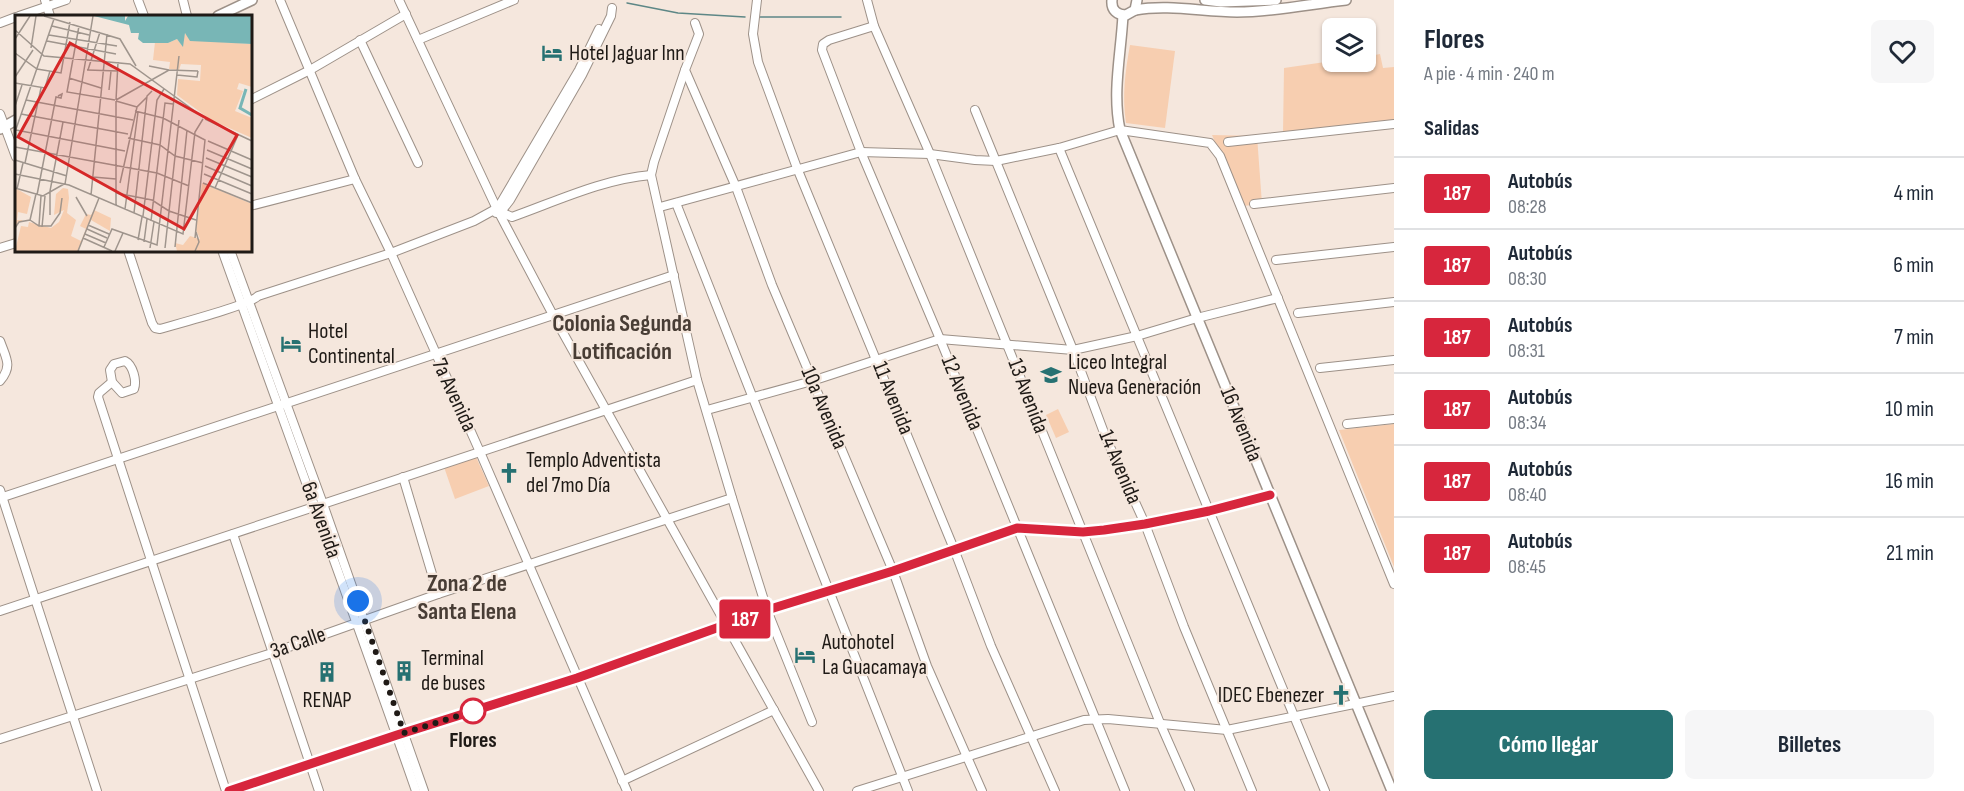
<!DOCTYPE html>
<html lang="es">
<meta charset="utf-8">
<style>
:root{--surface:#fff;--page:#f6f6f7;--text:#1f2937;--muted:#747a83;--line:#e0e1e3;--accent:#267172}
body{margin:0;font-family:"Sofia Sans Condensed",sans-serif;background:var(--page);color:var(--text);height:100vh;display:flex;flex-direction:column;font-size:22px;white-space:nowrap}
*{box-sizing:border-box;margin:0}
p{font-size:20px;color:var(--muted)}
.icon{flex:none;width:33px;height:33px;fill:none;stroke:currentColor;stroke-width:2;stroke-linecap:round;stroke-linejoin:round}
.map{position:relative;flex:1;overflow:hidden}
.panel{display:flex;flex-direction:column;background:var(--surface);width:570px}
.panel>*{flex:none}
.badge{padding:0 12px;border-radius:4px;font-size:21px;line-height:39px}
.fabs{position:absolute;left:1322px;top:18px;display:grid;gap:12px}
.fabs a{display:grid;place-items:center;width:54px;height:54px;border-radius:9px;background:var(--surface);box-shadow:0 2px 4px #0004;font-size:30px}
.you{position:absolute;width:30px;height:30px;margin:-15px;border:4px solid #fff;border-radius:50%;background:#1a73e8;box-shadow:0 0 0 9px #1a73e833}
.map>.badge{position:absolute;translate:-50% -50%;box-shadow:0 0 0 3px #fff}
h2{padding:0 30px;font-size:22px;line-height:54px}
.round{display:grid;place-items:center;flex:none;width:63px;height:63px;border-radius:9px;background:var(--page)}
.summary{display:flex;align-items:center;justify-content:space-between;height:102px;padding:0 30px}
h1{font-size:28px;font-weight:700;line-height:45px}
.action{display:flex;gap:12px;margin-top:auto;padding:12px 30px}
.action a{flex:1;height:69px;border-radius:9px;background:var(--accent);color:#fff;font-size:24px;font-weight:700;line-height:69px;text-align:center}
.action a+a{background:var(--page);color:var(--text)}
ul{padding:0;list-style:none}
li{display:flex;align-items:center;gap:18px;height:72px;padding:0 30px;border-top:2px solid var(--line)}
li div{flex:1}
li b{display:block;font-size:22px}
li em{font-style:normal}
li .badge{min-width:66px;font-weight:700;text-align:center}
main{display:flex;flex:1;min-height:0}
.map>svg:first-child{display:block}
</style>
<main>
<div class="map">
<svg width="1394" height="791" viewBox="0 0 1394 791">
<rect width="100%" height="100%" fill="#f5e7dd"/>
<g fill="#f7ceb0">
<path d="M1130,45L1175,51L1165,128L1126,123C1122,96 1125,72 1130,45Z"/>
<polygon points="1380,54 1383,68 1394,67 1394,122 1283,133 1284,68 1332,61 1365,62 1365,57"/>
<polygon points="1212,135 1257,136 1262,204 1243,206"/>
<polygon points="1058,409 1069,432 1056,438 1046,415"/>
<polygon points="1394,424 1394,567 1339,430"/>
<polygon points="476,457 489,486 455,499 444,467"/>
</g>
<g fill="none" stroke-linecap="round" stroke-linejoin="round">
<g stroke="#5d8786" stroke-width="1.5">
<polyline points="627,3 678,13 745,17"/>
<polyline points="759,17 841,17"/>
</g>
<g stroke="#9d9188" stroke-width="10">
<g id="minor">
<polyline points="45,0 50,16"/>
<polyline points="138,0 144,16"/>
<polyline points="183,0 187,16"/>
<polyline points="280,0 355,179 391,253 480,452 627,791"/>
<polyline points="399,0 496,207"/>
<polyline points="757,0 753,34 758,62 797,168 954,549 991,646 1055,791"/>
<polyline points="867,0 874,26 930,154 1160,723 1190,791"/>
<polyline points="19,16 66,0"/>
<polyline points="0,23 16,17"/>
<polyline points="695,23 699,34 685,70 736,187 772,285 893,571 927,666 982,791"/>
<polyline points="874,26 829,40 823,44 822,50 861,152 940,339 1125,791"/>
<polyline points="360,40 418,163"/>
<polyline points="418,40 514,0"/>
<polyline points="685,70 654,162 651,175 697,380 732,498 767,610 812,722"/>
<polyline points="250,100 310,70 406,14"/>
<polyline points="975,110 1073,350 1106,438 1145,524 1184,627 1252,791"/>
<polyline points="0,114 16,157"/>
<polyline points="1228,142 1394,124"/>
<polyline points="1059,148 1325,791"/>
<polyline points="676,203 908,791"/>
<polyline points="1254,204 1394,188"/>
<polyline points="250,206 355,179"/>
<polyline points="499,206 579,70 599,29"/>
<polyline points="660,207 861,152 930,154 975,160 996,161 1059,148 1120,130 1210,143 1220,156 1394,584"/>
<polyline points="501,210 498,206 494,210 496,213 500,213 510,200 582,75 611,16 612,8"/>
<path d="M501,212L512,217C557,201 603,179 651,175"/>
<polyline points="499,213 553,315 819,791"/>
<polyline points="0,248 16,243"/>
<path d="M128,250L152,323L155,328L160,329C177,324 250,305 258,296L391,253L474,221L494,210"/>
<path d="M222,250C287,431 353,610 416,791"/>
<polyline points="230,250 323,504 424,791"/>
<polyline points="1276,260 1394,247"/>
<polyline points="1298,313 1394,302"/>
<path d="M0,341C6,358 13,366 0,381"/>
<path d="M125,361C133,365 137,381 134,389L122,393L112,382L110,370L114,364Z"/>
<polyline points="1320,368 1394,360"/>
<polyline points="112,382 99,393 98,397 226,791"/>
<polyline points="707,410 812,381 940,339 1073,350 1137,336 1197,318 1278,298"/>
<polyline points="1347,424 1394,419"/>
<polyline points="403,477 438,594"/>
<polyline points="0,490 97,791"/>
<polyline points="0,498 674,275"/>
<polyline points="233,534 319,791"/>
<polyline points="0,611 697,380"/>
<polyline points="0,739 272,653 438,594 732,498"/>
<polyline points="622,781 774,710"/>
<polyline points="229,791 397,735 577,678 767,610 893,571 1017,528 1083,532 1145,524 1209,511 1270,496"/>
<polyline points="857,791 1084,720 1108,719 1227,730 1394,696"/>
</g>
</g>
<g stroke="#9d9188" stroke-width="12">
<g id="major">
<path d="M1112,0C1111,10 1117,15 1126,15L1135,10L1137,0"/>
<polyline points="1205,0 1221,2 1276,0"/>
<path d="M1135,10C1169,4 1203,12 1237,12C1273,12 1310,4 1346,0"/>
<path d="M1123,15C1121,54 1112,92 1120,130L1392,791"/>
<polyline points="218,16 252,0"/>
<polyline points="0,129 16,120"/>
</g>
</g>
<use href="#minor" stroke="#fff" stroke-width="8"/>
<use href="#major" stroke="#fff" stroke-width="9"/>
</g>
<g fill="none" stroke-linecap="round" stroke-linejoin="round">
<g stroke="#fff" stroke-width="14">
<polyline id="line" points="229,791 397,735 577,678 767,610 893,571 1017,528 1083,532 1104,530 1145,524 1209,511 1270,495"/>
</g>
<use href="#line" stroke="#d7263d" stroke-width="9"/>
<polyline stroke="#1f1a16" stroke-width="6" stroke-dasharray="0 10.8" points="358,601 404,733 473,711"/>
</g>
<defs>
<g id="hotel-bare" transform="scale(1.62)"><path d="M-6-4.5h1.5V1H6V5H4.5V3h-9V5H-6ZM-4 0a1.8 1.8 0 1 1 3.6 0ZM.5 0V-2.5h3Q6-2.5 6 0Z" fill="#267172" stroke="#f5e7dd" stroke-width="2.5" paint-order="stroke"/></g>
<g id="school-bare" transform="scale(1.62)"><path d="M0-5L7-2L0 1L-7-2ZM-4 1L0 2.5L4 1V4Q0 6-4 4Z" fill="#267172" stroke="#f5e7dd" stroke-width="2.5" paint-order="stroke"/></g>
<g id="church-bare" transform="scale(1.62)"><path d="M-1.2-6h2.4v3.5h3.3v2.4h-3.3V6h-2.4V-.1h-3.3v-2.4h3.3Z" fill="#267172" stroke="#f5e7dd" stroke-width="2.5" paint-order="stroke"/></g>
<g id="building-bare" transform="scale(1.62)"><path d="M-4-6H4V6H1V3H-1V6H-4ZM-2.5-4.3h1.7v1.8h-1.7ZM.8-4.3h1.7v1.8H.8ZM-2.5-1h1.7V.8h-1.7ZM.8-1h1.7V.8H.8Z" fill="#267172" stroke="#f5e7dd" stroke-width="2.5" paint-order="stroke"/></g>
</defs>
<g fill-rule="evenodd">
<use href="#hotel-bare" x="552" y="53"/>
<use href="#hotel-bare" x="291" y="344"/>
<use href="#school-bare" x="1051" y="375"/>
<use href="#church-bare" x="509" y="473"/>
<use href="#hotel-bare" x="805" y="655"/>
<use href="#building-bare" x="404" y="671"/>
<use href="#building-bare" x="327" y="672"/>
<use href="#church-bare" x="1341" y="695"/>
</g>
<circle fill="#fff" stroke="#d7263d" stroke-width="3" cx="473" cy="711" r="12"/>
<g text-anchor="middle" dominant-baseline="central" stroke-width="4.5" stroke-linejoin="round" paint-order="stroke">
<g font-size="22" fill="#1f1a16" stroke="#f5e7dd" text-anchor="start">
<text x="569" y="53">Hotel Jaguar Inn</text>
<text x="308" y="331">Hotel<tspan x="308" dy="25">Continental</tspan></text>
<text x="1068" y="362">Liceo Integral<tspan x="1068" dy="25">Nueva Generación</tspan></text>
<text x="526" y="460">Templo Adventista<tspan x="526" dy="25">del 7mo Día</tspan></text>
<text x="822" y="642">Autohotel<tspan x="822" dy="25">La Guacamaya</tspan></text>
<text x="421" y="658">Terminal<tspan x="421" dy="25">de buses</tspan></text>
<text x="1324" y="695" text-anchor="end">IDEC Ebenezer</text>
<text x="327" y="700" text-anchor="middle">RENAP</text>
</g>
<g font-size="22" fill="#1f1a16" stroke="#f5e7dd">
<text transform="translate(962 393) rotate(68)">12 Avenida</text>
<text transform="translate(454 395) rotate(65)">7a Avenida</text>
<text transform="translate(1028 396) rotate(69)">13 Avenida</text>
<text transform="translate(893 398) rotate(68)">11 Avenida</text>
<text transform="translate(824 408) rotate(67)">10a Avenida</text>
<text transform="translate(1241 424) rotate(68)">16 Avenida</text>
<text transform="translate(1120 467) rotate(67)">14 Avenida</text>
<text transform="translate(321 520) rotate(70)">6a Avenida</text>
<text transform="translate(298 643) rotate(-19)">3a Calle</text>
</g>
<g font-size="22" font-weight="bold" fill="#1f1a16" stroke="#f5e7dd">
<text x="473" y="740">Flores</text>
</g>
<g font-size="24" font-weight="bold" fill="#483d35" stroke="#f5e7dd">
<text x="622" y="323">Colonia Segunda<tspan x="622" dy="28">Lotificación</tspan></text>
<text x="467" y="583">Zona 2 de<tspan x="467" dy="28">Santa Elena</tspan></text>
</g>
</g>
<g transform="translate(15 15)">
<rect width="237" height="237" fill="#f5e7dd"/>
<path d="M170,18L178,25L237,29V72L224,68L222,74L228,76L220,96L237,103V123L196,105L162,80L163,64L185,66L186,50L166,49L164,55L154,54L155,47L138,45L140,27L153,28L162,24L167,30ZM187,168L237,189V236H162L160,228L168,230L175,221L185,224L181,215ZM0,173L16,182L12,199L3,197L2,205H8L0,211ZM48,173L53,174L54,183L52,198L61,205L56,221L66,226L71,214L65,211L71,199L76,200L79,195L96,203L95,216L76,205L63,236H0L6,211L13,212L14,207L36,213L44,207L49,195L39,200L41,179Z" fill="#f7ceb0"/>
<path d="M79,1H110V6L113,1H237V29L175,26L170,18L168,32L162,24L153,28H128L123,24L124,18H116L114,10Z" fill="#78b6b6"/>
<path fill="none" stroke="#78b6b6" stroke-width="3" d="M231,74L225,93L237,100"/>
<path fill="none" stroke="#9f958d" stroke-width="1.5" d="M29,1L105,24L121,51M37,11L74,20M64,11L52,77L100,85M0,15L29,41L115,49L188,102M34,20L102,31M0,24L15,1M32,26L101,39M16,33L21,1M0,38L22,54L46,58L55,7M134,51L154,55M72,55L103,56M73,55L85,17M162,60L182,62L183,56M0,62L18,35M54,63L86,73M0,68L30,73L35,56M94,75L96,56M11,85L118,105M101,85L154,55L183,56M101,85L103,47M101,86L122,92M0,91L7,70M120,96L148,103L190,125L180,223M6,99L113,119M190,104L237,126M1,115L110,136M0,117L39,4M113,123L145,130L160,141L188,148M193,126L237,145M0,132L142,158L174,171M192,135L237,154M191,143L237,162M0,145L52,161M10,148L26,73M190,151L237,171M0,159L54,170L168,219L180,117L188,104M189,159L237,179M78,162L101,164M105,168L122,92L132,82M188,168L237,188M50,169L78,1M0,173L28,181L49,169M200,173L223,120M2,174L8,148M101,178L137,185L154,196L181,205M22,180L41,82L46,83L47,79L43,81M76,180L92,19M61,182L72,201M101,190V86M110,194L123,97M119,198L132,81L137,76M35,200V176L48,107M128,201L142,85L149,74M15,205L24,211H36L45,198L47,183M15,205L21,179M136,206L150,88L158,89M73,210L94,219M24,211L26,181M27,212L30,181M0,213L4,207L15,205M72,214L92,223M70,219L91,228M68,223L97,236M123,225L127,202M129,227L132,204M89,232L97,214L142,230L164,41M160,232L172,115M135,233L139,207M150,233L164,105M63,236L84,183M100,236L108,218M180,236L184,227L181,217"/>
<path fill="#d62828" fill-opacity="0.15" stroke="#d62828" stroke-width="3" d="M55,28L222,120L169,214L3,122Z"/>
<rect width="237" height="237" fill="none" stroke="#1f1a16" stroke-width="3"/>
</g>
</svg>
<div class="fabs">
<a><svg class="icon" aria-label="layers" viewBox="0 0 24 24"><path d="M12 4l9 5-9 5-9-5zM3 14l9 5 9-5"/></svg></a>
</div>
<div class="you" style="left:358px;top:601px"></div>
<b class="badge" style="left:745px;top:619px;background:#d7263d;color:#fff">187</b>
</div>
<section class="panel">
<div class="summary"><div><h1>Flores</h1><p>A pie · 4 min · 240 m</p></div><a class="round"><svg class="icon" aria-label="heart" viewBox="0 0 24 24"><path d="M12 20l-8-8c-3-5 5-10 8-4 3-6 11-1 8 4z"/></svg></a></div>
<h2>Salidas</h2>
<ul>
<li><span class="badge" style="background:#d7263d;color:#fff">187</span><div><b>Autobús</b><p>08:28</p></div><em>4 min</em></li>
<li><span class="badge" style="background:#d7263d;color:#fff">187</span><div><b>Autobús</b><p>08:30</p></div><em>6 min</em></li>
<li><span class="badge" style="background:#d7263d;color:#fff">187</span><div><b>Autobús</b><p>08:31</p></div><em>7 min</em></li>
<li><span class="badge" style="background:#d7263d;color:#fff">187</span><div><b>Autobús</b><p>08:34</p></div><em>10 min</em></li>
<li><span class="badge" style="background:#d7263d;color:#fff">187</span><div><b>Autobús</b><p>08:40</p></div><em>16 min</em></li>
<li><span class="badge" style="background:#d7263d;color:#fff">187</span><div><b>Autobús</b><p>08:45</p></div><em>21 min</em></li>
</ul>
<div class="action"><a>Cómo llegar</a><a>Billetes</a></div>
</section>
</main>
